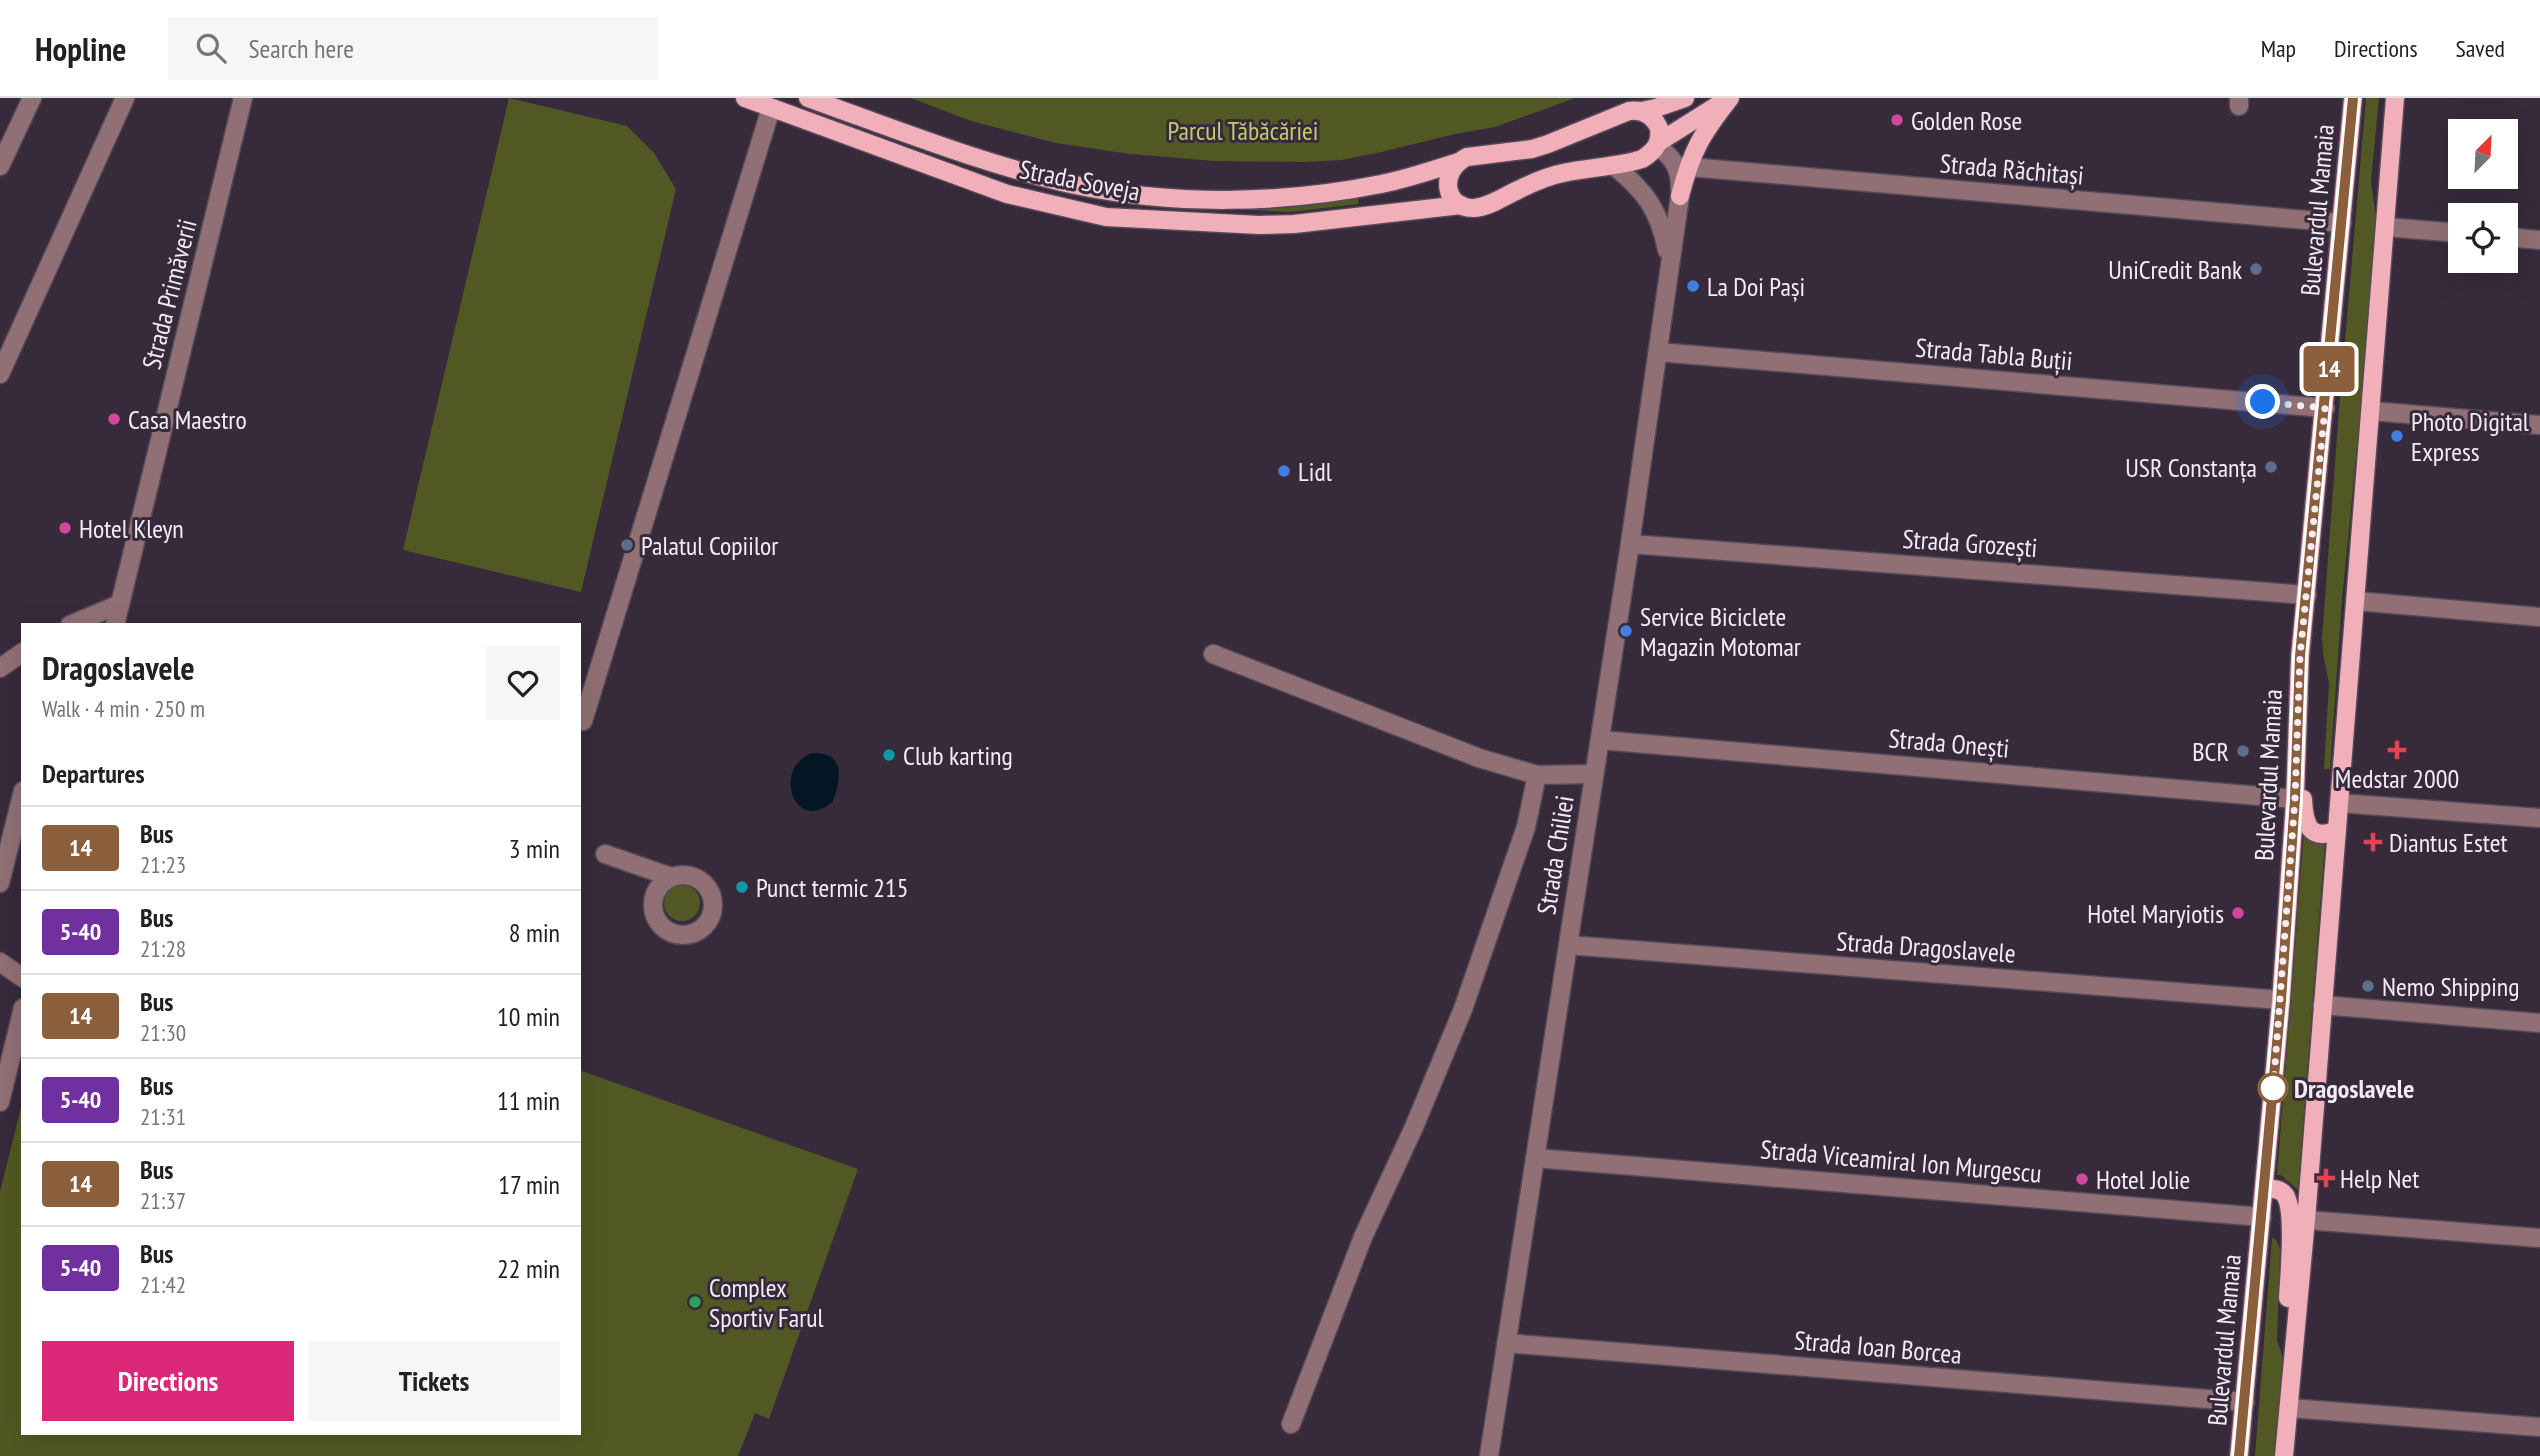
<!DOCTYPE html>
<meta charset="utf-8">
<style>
:root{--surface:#fff;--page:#f6f6f6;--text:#202124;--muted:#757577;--line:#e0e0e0;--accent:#db2777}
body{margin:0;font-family:"PT Sans Narrow",sans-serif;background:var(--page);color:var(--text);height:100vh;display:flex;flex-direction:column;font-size:26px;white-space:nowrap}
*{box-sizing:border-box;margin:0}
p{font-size:23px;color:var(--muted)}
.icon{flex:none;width:38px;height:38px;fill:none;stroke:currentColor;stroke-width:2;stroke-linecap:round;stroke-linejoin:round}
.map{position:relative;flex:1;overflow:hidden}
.details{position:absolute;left:21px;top:525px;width:560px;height:812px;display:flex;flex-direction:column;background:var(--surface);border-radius:0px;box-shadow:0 7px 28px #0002}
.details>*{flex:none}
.badge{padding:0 14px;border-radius:5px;font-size:24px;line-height:46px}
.needle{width:46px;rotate:24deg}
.controls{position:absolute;left:2448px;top:21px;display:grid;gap:14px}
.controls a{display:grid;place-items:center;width:70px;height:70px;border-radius:0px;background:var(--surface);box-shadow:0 7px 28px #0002;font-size:35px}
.you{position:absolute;width:35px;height:35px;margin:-18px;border:5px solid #fff;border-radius:50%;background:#1a73e8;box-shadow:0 0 0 10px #1a73e833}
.map>.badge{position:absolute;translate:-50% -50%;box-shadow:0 0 0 4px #fff}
h2{padding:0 21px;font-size:26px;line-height:63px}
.round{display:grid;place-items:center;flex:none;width:74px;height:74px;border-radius:0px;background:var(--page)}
.head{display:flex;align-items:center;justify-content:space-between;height:119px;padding:0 21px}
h1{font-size:33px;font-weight:700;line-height:52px}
.primary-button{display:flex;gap:14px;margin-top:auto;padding:14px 21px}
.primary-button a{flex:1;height:80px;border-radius:0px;background:var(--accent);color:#fff;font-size:28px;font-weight:700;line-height:80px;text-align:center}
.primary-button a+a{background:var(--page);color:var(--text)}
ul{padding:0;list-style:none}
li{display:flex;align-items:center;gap:21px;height:84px;padding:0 21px;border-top:2px solid var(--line)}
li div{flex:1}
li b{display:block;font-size:26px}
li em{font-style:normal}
li .badge{min-width:77px;font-weight:700;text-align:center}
header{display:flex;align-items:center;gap:42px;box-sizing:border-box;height:98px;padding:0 35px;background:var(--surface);border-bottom:2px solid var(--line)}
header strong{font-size:33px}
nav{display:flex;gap:38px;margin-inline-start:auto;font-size:24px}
.search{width:490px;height:63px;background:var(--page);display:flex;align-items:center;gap:18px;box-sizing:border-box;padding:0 24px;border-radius:0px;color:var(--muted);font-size:26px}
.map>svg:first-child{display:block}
</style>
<header>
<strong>Hopline</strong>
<div class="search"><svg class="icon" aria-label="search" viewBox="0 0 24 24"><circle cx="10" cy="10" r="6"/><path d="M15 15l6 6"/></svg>Search here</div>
<nav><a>Map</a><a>Directions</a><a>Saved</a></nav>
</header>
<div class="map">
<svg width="2540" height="1358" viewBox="0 0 2540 1358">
<rect width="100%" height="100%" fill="#372a3b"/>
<g fill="#525823">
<polygon points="509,0 627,28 654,55 676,91 581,494 403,452"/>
<polygon points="911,0 1575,0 1495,29 1455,36 1377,55 1341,62 1305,64 1215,63 1130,56 1056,45 971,23"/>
<polygon points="2366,0 2379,0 2371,83 2378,134 2342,502 2330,671 2324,671 2329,585 2323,555 2322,540 2339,312"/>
<polygon points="1357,97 1359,106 1290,114 1229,111"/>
<polygon points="2304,735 2325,744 2298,1092 2281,1077 2277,1077"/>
<circle cx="682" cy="805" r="18"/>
<polygon points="579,972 858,1071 769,1321 755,1315 738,1358 0,1358 0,1094 23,1001 23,1335 579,1335"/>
<polygon points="2272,1140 2276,1142 2280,1150 2277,1242 2283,1260 2274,1358 2255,1358"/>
</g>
<path fill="#041623" d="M812,655C846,654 841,681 833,703C795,738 771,670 812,655Z"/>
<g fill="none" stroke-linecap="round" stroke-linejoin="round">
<g stroke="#554959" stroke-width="21">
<g id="minor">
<polyline points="2239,8 2239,0"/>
<path d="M1613,67C1645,93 1659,111 1667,152"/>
<polyline points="0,68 32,0"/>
<polyline points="1678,68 2342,125"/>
<polyline points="2385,129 2460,135"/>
<polyline points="2506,139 2540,142"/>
<polyline points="1658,254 2325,310"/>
<polyline points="0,276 125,0"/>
<polyline points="2371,313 2540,327"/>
<polyline points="1630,446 2307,497"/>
<polyline points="2356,503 2540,519"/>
<polyline points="70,527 120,506"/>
<polyline points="115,527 243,0"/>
<polyline points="1213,556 1479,660 1537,677 1594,676"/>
<polyline points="0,570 23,554"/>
<polyline points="583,623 771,10"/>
<polyline points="1600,642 2295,701"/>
<polyline points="2339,705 2540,720"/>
<polyline points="605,756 671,779"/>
<circle cx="683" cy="807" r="30"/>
<polyline points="0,785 23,693"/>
<polyline points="1568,847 2281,902"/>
<polyline points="0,864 23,880"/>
<polyline points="2322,907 2540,925"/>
<polyline points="0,1004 23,910"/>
<polyline points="1535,1060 2262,1119"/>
<polyline points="2306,1122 2540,1140"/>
<polyline points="1506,1245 2245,1304"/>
<polyline points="2289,1310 2540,1329"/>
<polyline points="1291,1326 1363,1139 1414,1029 1463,911 1526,729 1537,677"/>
<path d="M1489,1358L1630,446L1680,98C1681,74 1677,62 1657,48"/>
</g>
</g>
<g stroke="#554959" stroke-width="21">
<g id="major">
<polyline points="745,0 1007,96 1106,119 1259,127 1294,126 1461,107"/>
<path d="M808,0C895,31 985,67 1075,87C1175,108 1282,106 1381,86C1407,81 1433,72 1458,64"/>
<path d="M1629,13C1643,11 1653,17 1659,30C1661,45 1655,53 1642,61C1617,69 1590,69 1563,75C1548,78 1532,85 1518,92C1505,98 1489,109 1474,110C1444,111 1438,73 1467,59L1532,51L1548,46Z"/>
<polyline points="1641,13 1656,10 1685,0"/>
<polyline points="1659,44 1718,7"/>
<path d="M1680,98C1692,52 1701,37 1730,0"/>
<path d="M2303,701C2304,723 2308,745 2337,732"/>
<path d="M2265,1090C2272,1091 2280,1090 2285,1097C2296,1114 2289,1178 2288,1200"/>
<polyline points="2239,1358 2281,902 2295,701 2300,558 2353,0"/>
<polyline points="2284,1358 2306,1122 2395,0"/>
</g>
</g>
<use href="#minor" stroke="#907075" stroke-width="18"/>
<use href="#major" stroke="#f1afb9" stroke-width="18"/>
</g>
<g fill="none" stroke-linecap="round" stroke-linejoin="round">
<g stroke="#fff" stroke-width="16">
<polyline id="line" points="2239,1358 2281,902 2295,701 2300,558 2353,0"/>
</g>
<use href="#line" stroke="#8b5e3c" stroke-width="10"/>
<polyline stroke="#f4ebf7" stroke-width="7" stroke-dasharray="0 12.6" points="2263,304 2325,310 2300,558 2295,701 2273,994 2273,990"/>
</g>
<g fill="#d1479c" stroke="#372a3b" stroke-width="2.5">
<circle cx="1897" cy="22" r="7"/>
<circle cx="114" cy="321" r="7"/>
<circle cx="65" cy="430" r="7"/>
<circle cx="2238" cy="815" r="7"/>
<circle cx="2082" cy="1081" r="7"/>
</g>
<g fill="#5c6f8a" stroke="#372a3b" stroke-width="2.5">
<circle cx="2256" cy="171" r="7"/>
<circle cx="2271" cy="369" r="7"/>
<circle cx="627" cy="447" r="7"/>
<circle cx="2243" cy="653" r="7"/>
<circle cx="2368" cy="888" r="7"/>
</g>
<g fill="#3f7fe0" stroke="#372a3b" stroke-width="2.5">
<circle cx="1693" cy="188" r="7"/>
<circle cx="2397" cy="338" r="7"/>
<circle cx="1284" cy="373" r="7"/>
<circle cx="1626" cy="533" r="7"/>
</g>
<g fill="#e0444e" stroke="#372a3b" stroke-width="2.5">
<path d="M2393.5 641.5h7v7h7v7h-7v7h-7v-7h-7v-7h7z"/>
<path d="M2369.5 733.5h7v7h7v7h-7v7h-7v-7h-7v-7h7z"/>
<path d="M2322.5 1069.5h7v7h7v7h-7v7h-7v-7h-7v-7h7z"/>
</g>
<g fill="#0f9aa8" stroke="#372a3b" stroke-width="2.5">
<circle cx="889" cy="657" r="7"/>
<circle cx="742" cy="789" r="7"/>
</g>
<circle fill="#fff" stroke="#8b5e3c" stroke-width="3.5" cx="2273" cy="990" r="14"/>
<circle fill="#2e9e5b" stroke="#372a3b" stroke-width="2.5" cx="695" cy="1204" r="7"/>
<g text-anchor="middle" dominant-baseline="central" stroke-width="6" stroke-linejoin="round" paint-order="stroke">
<g font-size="26" fill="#f4ebf7" stroke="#372a3b" text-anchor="start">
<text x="1911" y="22">Golden Rose</text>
<text x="2242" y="171" text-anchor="end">UniCredit Bank</text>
<text x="1707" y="188">La Doi Pași</text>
<text x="128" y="321">Casa Maestro</text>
<text x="2411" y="323">Photo Digital<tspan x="2411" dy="30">Express</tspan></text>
<text x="2257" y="369" text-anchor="end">USR Constanța</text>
<text x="1298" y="373">Lidl</text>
<text x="79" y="430">Hotel Kleyn</text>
<text x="641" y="447">Palatul Copiilor</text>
<text x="1640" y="518">Service Biciclete<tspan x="1640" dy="30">Magazin Motomar</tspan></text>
<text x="2229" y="653" text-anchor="end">BCR</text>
<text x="903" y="657">Club karting</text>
<text x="2397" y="680" text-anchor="middle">Medstar 2000</text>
<text x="2389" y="744">Diantus Estet</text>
<text x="756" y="789">Punct termic 215</text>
<text x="2224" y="815" text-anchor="end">Hotel Maryiotis</text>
<text x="2382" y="888">Nemo Shipping</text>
<text x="2340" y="1080">Help Net</text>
<text x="2096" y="1081">Hotel Jolie</text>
<text x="709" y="1189">Complex<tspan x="709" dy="30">Sportiv Farul</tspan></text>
</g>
<g font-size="26" fill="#c1cc6c" stroke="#372a3b">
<text x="1243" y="32">Parcul Tăbăcăriei</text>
</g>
<g font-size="26" fill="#f4ebf7" stroke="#372a3b">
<text transform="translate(2012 71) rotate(5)">Strada Răchitași</text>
<text transform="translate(1080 82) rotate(11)">Strada Soveja</text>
<text transform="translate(2317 112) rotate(-85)">Bulevardul Mamaia</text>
<text transform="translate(169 196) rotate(-76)">Strada Primăverii</text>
<text transform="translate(1994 256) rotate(5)">Strada Tabla Buții</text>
<text transform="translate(1970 445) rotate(4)">Strada Grozești</text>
<text transform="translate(1949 645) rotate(5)">Strada Onești</text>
<text transform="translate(2268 677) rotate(-87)">Bulevardul Mamaia</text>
<text transform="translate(1555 757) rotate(-81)">Strada Chiliei</text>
<text transform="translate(1926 849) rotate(4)">Strada Dragoslavele</text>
<text transform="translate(1901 1063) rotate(5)">Strada Viceamiral Ion Murgescu</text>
<text transform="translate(2224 1242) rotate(-85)">Bulevardul Mamaia</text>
<text transform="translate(1878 1249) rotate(5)">Strada Ioan Borcea</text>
</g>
<g font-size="26" font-weight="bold" fill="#f4ebf7" stroke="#372a3b" text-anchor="start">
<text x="2294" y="990">Dragoslavele</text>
</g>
</g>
</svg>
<div class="controls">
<a><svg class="needle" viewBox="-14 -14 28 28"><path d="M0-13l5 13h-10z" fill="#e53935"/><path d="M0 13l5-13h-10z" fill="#757577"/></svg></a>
<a><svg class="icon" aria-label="locate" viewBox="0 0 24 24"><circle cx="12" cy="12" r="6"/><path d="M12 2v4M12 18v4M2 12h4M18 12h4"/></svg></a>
</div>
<div class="you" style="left:2263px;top:304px"></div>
<b class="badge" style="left:2329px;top:271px;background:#8b5e3c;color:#fff">14</b>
<section class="details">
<div class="head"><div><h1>Dragoslavele</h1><p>Walk · 4 min · 250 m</p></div><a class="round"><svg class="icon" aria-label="heart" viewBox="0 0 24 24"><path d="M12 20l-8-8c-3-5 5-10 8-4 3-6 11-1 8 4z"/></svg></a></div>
<h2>Departures</h2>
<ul>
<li><span class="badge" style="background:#8b5e3c;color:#fff">14</span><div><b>Bus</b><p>21:23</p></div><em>3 min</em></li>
<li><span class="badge" style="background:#7030a0;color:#fff">5-40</span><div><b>Bus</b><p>21:28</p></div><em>8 min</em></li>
<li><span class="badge" style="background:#8b5e3c;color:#fff">14</span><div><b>Bus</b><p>21:30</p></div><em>10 min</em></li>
<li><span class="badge" style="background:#7030a0;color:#fff">5-40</span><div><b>Bus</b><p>21:31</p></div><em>11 min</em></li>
<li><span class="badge" style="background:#8b5e3c;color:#fff">14</span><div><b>Bus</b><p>21:37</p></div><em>17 min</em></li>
<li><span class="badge" style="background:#7030a0;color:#fff">5-40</span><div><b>Bus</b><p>21:42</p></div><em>22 min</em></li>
</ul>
<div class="primary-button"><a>Directions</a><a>Tickets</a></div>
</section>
</div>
